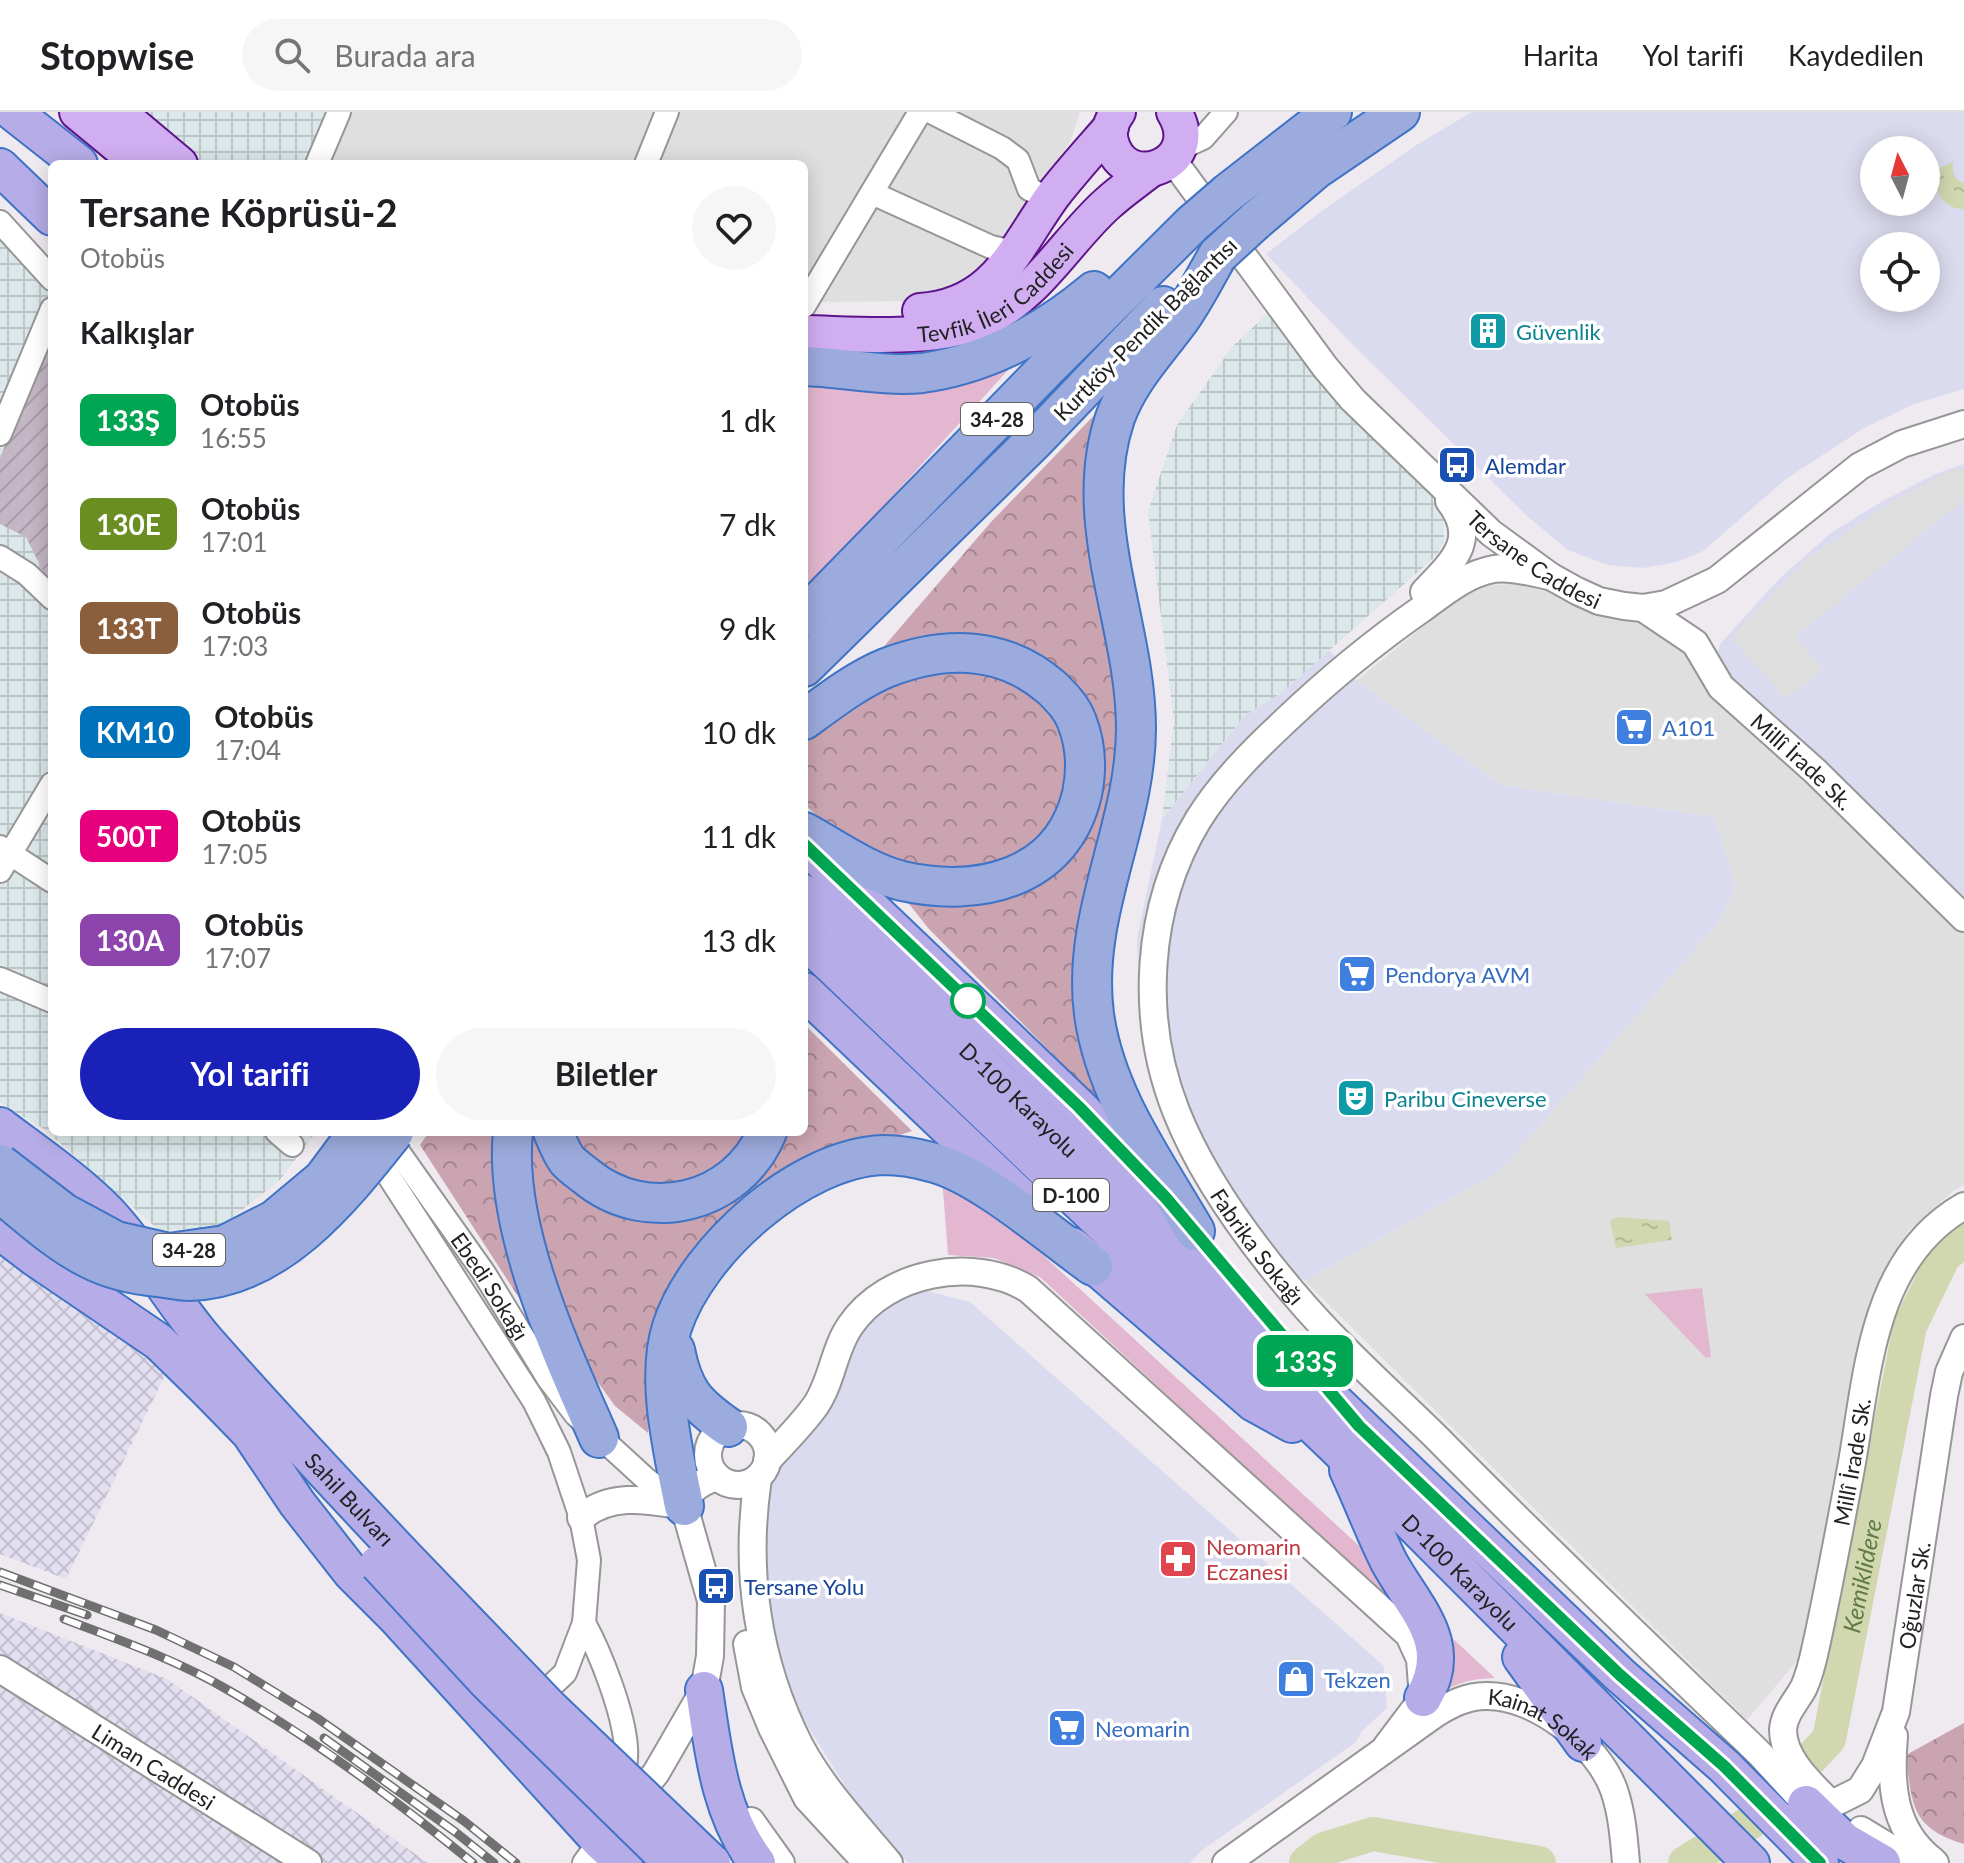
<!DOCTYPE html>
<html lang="tr">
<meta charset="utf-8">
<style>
:root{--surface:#fff;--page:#f6f6f6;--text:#202124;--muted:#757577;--line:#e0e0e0;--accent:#1a21b9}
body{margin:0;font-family:Lato,sans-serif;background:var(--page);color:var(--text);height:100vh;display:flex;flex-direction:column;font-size:30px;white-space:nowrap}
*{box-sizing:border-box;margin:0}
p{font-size:26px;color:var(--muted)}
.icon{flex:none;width:44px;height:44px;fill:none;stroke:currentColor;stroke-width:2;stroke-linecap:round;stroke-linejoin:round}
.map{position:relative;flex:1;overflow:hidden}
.panel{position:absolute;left:48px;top:48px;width:760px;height:976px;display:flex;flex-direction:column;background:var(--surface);border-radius:12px;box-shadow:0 4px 20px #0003}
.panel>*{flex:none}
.badge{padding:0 16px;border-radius:12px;font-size:28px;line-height:52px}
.needle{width:52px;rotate:354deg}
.buttons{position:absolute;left:1860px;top:24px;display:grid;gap:16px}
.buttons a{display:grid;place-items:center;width:80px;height:80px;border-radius:50%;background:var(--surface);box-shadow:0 4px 20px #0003;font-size:40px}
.map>.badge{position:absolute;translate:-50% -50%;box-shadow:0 0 0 4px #fff}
h2{padding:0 32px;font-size:30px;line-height:72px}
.round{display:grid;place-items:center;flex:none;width:84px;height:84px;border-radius:42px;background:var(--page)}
.overview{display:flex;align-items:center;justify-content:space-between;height:136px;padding:0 32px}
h1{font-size:38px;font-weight:700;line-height:60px}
.primary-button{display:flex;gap:16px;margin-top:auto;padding:16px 32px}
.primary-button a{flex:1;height:92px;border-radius:48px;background:var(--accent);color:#fff;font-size:32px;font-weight:700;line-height:92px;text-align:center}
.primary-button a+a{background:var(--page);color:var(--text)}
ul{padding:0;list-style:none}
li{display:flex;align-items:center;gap:24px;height:104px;padding:0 32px}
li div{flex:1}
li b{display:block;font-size:30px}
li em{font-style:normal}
li .badge{min-width:88px;font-weight:700;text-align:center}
header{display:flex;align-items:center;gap:48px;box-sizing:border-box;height:112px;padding:0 40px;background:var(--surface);border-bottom:2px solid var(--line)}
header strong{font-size:38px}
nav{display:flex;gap:44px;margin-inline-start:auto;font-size:28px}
.search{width:560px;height:72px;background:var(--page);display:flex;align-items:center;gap:20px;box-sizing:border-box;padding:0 28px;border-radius:44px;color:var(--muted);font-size:30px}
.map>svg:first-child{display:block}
</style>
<header>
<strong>Stopwise</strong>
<div class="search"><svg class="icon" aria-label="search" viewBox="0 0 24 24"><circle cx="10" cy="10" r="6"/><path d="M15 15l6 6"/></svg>Burada ara</div>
<nav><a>Harita</a><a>Yol tarifi</a><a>Kaydedilen</a></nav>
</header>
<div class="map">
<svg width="1964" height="1751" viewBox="0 0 1964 1751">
<defs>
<pattern id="industrial-grid" width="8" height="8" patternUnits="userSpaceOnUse" patternTransform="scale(2)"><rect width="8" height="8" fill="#dce7e9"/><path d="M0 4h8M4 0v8" fill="none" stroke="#bcc6c8"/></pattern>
<pattern id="military-cross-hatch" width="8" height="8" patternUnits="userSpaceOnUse" patternTransform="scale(2)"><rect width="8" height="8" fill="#e3dff0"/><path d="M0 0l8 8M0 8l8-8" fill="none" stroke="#c2bfce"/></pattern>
<pattern id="construction-furrows" width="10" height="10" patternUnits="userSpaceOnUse" patternTransform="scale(2)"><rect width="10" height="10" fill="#c4b6c4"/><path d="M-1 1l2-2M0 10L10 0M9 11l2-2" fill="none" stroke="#a89ca8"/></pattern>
<pattern id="forest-crowns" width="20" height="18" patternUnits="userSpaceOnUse" patternTransform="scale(2)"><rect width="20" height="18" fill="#caa4b1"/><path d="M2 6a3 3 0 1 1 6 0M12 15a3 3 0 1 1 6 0" fill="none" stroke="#a48590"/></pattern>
<pattern id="water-ripples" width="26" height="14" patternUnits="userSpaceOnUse" patternTransform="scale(2)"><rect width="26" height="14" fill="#d1d8b0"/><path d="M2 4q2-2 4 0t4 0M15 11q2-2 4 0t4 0" fill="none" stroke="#b3b997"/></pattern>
</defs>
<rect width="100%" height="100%" fill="#eeeaf0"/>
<g fill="#dfdfdf">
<polygon points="340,0 1080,0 1070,30 989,156 926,189 804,190 804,52 317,52"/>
<polygon points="1535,470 1634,510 1692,539 1964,822 1964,1073 1953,1079 1908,1119 1875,1178 1853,1274 1813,1498 1802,1543 1747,1608 1305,1169 1501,1058 1718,811 1736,776 1714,705 1501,673 1356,569 1472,475"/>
</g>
<g fill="#dbdbef" fill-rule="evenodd">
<path d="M1472,0H1964V277L1914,292L1864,316L1786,367L1703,439L1677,450L1643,456L1608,453L1568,438L1527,404L1348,228L1266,142L1319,101L1415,34ZM1874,38H1926V90H1874ZM1874,134H1926V186H1874Z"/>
<polygon points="1964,352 1964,790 1723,563 1717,540 1721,531 1779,467 1832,420 1883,389 1935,362"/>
<polygon points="1329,538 1357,569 1501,673 1714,705 1736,776 1718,811 1501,1058 1305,1169 1234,1120 1162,994 1141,920 1137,827 1162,707 1245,603 1281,581"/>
<polygon points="923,1178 970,1190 1384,1554 1387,1596 1361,1620 1356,1630 1201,1739 1190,1751 908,1751 863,1702 800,1602 775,1528 762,1460 763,1403 776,1362 828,1290 855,1220 890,1187"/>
</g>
<g fill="url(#industrial-grid)">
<polygon points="141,0 340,0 317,52 201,52"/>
<polygon points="0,116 52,156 52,1020 316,1020 279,1069 220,1115 160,1119 44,1017 0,991"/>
<polygon points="1269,200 1443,393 1444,429 1437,443 1281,581 1245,603 1162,707 1174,609 1148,399 1177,313 1232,235"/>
</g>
<g fill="url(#military-cross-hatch)">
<polygon points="0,1132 168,1257 66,1467 0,1442"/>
<polygon points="0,1501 167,1567 428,1751 0,1751"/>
</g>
<polygon fill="url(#construction-furrows)" points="52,216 52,453 51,462 46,465 26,425 0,412 0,346"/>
<g fill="#e3b7cf">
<polygon points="1011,247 1011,255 804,481 804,271"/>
<polygon points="942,1065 982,1087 1393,1465 1421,1519 1040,1165 994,1146 948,1143"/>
<polygon points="1702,1176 1711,1245 1706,1246 1645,1182"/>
<path d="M1433,1508L1495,1566C1460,1567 1450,1575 1421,1594Z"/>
</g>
<g fill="url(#forest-crowns)">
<polygon points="1106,291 1122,578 1105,995 929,817 897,777 1064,741 1073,579 880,539 991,410"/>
<polygon points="962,548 1033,572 1075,636 1054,723 985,763 888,754 830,715 804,692 804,631 834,603 881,570"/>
<polygon points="804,912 912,1019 875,1031 671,1183 647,1239 648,1321 615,1294 591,1261 542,1149 523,1020 541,1020 656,1105 782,1020 804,1020"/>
<polygon points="429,1020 498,1020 536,1212 420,1033"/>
<polygon points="564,1020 760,1020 734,1052 672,1080 608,1068"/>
<path d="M1964,1611V1732C1911,1716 1912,1693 1906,1643Z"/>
</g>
<polygon fill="#dedede" points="1964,355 1964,388 1796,524 1822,557 1786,587 1731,526 1804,449 1895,388 1945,361"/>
<g fill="url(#water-ripples)">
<path d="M1953,50C1952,61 1953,67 1964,71V97C1945,97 1939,84 1933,68L1937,57Z"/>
<polygon points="1617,1105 1669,1109 1672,1128 1616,1136 1610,1109"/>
</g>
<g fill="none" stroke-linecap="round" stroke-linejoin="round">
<g stroke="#d1d8b0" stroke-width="34">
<polyline points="1306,1751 1324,1737 1373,1722 1539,1751"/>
<path id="s1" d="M1685,1751L1751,1710L1829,1627L1910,1214L1944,1144L1964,1129"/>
</g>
<g stroke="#969696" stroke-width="26">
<g id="minor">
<polyline points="931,0 1002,36 1018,48 1029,77 1039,82 1054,82"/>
<polyline points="1179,37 1203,26 1226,0"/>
<polyline points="317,52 339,0"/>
<polyline points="646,52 667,0"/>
<polyline points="872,81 991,135 1017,141"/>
<polyline points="0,110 52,167"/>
<polyline points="804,194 920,0"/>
<polyline points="0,322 52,197"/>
<polyline points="0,445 27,462 52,486"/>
<polyline points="0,735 52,769"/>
<polyline points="0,759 52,672"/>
<polyline points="0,867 52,889"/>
<polyline points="277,1020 292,1033"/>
<path id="s2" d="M385,1021L484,1161L548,1266L576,1303L647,1368L683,1394"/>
<polyline points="370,1035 534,1289 559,1340 581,1406 589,1448 584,1511 565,1561 532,1592"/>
<path d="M584,1511C601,1542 624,1601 626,1636C627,1649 624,1662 623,1674"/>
<polyline points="584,1751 600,1729"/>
</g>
</g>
<g stroke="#969696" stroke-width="30">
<g id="tertiary">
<path id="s3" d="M1172,47L1325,255L1353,288L1491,421L1550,464L1577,479L1599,489L1624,494L1643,496L1666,492L1717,468L1860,354L1902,332L1964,312"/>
<path id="s4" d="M1550,464C1532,461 1512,454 1494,457C1466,462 1445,480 1423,496C1374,530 1328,568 1284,610C1253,639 1221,671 1198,708C1146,794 1139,905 1176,999C1202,1065 1249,1129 1295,1183C1338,1234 1391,1281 1439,1328C1544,1435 1652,1538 1760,1642L1806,1692L1836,1690L1860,1678L1875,1654L1896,1600L1944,1284L1949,1260L1964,1226"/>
<path d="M1424,480C1451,451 1480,428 1449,389"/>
<path id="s5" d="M1643,496L1695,531L1721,575L1816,660L1964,806"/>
<circle cx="738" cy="1343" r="30"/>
<path d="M767,1349C783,1331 802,1313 816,1293C832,1269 834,1237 850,1214C887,1159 974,1144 1028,1177L1409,1523L1420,1547L1423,1586L1386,1635"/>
<path d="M758,1366C744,1458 757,1550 800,1634C823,1677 858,1714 889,1751"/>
<path d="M581,1406C610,1380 648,1388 684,1394"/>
<polyline points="747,1532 755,1575 772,1616 807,1686 867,1751"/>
<path id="s6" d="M0,1557L308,1751"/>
<path d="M1894,1624C1890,1670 1892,1717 1932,1748"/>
<path id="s7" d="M1823,1684C1806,1667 1783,1644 1783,1618C1784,1601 1797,1589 1804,1575C1810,1562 1813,1548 1816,1534C1829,1475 1840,1415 1851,1356C1868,1262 1871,1147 1964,1094"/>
<path d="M630,1693L656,1661L704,1578L710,1544L711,1489L684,1394C690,1377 700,1370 717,1365"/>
<polyline points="751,1709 781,1751"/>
<polyline points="1861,1718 1889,1735 1935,1751"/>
<path id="s8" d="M1226,1751L1435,1602C1451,1592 1467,1584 1486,1584C1536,1583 1598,1633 1614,1678C1622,1701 1624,1727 1626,1751"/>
</g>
</g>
<g stroke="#5e148b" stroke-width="38">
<g id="primary">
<polyline points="77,0 140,52"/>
<polyline points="118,0 180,52"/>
<path d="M1118,0C1111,9 1108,19 1111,30C1125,83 1206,52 1174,0"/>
<path d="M920,199C997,194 1015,135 1054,82C1072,59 1092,37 1111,15"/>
<path id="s9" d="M804,221C859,222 936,230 987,206C1037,183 1067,128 1107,92C1120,80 1136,69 1150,58"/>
</g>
</g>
<g stroke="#3f73c6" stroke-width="40">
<g id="trunk">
<polyline points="13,0 79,52"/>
<polyline points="0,55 52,105"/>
<polyline points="804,732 1079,995 1166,1086"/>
<path id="s10" d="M804,781L1620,1563L1724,1654L1820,1751"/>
<path id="s11" d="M804,827L1339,1338L1751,1751"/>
<polyline points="804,879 1026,1090"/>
<path id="s12" d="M0,1014C37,1042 77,1069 109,1102C145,1141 171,1188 205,1228C268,1300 333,1369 399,1439"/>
<polyline points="0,1119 34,1145 159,1230 208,1278 250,1321 297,1391 351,1460 395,1504 600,1729 624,1751"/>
<polyline points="1072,1134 1254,1291 1292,1312"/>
<path d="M1348,1358C1362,1388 1374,1420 1389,1450C1414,1496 1456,1531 1423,1586"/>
<polyline points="1521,1545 1583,1631"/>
<path d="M704,1578C713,1637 719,1702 757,1751"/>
<polyline points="1806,1692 1844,1729 1882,1751"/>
</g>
</g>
<g stroke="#3f73c6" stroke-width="42">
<g id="motorway">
<polyline points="1229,80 1332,0"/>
<polyline points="1254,110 1316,57 1400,0"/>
<path d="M804,254C842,255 884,265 922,261C987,252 1045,220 1094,179"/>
<polyline points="804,505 1049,254 1192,112"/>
<polyline points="804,555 1035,328 1163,194"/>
<path d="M804,608C830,589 857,568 886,556C945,533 1004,534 1052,576C1062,586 1072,596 1077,610C1086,633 1087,658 1082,682C1062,767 979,786 902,769C867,760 835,737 804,720"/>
<path d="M513,1020C503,1116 561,1239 599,1326"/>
<path d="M553,1020C557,1029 561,1040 567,1048C572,1054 580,1059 586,1064C646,1114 737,1092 767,1020"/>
<path d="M1195,1119C1155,1050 1105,983 1094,902C1081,802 1136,714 1136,616C1136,513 1080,410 1115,306C1128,269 1155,241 1178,210C1193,190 1205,165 1218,143"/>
<path d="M675,1238C683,1279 695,1292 728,1315"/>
<path d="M684,1394C674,1342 655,1267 672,1215C697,1138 800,1046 883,1043C897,1043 917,1046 931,1050C979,1061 1051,1124 1093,1154"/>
</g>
</g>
<use href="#minor" stroke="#fff" stroke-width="22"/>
<use href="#tertiary" stroke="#fff" stroke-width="26"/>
<use href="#primary" stroke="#d1aef1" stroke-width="34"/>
<use href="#trunk" stroke="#b6ace7" stroke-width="36"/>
<use href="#motorway" stroke="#9cabdd" stroke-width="38"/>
<g stroke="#707070" stroke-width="9">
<g id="rail">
<polyline points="0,1460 156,1518 234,1555 317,1606 464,1709 516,1751"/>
<polyline points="0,1473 87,1503"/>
<path d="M64,1507C119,1528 177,1548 228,1578C313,1627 396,1688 473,1751"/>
<polyline points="324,1626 454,1719 494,1751"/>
</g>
</g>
<use href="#rail" stroke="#fff" stroke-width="6" stroke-dasharray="18" stroke-linecap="butt"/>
<g stroke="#3f73c6" stroke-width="40" stroke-linecap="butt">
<g id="trunk-bridge">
<polyline points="399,1439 550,1596 712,1751"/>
<polyline points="378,1452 488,1571 672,1751"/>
</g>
</g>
<g stroke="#3f73c6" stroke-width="42" stroke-linecap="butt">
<g id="motorway-bridge">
<polyline points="1192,112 1229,80"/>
<polyline points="1218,143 1254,110"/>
<polyline points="0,1052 64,1101 116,1129 169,1141 225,1133 274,1108 323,1067 358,1020"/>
<path d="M0,1081C28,1103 56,1130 88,1146C109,1157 135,1163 158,1165C168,1166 179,1169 189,1169C279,1167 343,1084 394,1020"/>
</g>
</g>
<use href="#trunk-bridge" stroke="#b6ace7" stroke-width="36"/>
<use href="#motorway-bridge" stroke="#9cabdd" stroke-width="38"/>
</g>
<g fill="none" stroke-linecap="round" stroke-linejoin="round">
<g stroke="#fff" stroke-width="18">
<polyline id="line" points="804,732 1079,995 1166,1086 1359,1314 1620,1563 1724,1654 1820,1751"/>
</g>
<use href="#line" stroke="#00a651" stroke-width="12"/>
</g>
<defs>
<g id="building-square" transform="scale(2)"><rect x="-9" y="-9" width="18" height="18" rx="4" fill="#0f9aa8" stroke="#fff"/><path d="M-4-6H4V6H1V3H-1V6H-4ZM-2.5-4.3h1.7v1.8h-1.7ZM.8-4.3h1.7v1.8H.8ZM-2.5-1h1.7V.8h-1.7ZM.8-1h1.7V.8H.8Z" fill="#fff"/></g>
<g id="bus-square" transform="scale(2)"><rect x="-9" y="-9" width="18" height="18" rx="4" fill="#1a4fb4" stroke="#fff"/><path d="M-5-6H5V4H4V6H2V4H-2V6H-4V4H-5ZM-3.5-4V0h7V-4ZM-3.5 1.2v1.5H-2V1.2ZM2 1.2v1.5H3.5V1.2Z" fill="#fff"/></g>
<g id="supermarket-square" transform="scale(2)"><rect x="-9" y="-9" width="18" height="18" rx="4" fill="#3f7fe0" stroke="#fff"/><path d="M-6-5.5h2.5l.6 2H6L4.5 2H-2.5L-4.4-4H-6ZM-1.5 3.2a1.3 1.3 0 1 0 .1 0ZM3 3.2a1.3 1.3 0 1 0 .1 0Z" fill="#fff"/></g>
<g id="theatre-square" transform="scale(2)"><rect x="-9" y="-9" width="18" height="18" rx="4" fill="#0f9aa8" stroke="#fff"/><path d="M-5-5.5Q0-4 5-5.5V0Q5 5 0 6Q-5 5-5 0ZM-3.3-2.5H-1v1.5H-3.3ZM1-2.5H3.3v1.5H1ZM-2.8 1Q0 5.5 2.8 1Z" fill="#fff"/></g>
<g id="pharmacy-square" transform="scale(2)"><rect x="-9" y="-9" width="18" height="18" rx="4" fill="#e0444e" stroke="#fff"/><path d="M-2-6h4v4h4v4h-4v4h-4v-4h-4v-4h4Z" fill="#fff"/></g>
<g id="shop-square" transform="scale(2)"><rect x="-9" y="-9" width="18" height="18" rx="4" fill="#3f7fe0" stroke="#fff"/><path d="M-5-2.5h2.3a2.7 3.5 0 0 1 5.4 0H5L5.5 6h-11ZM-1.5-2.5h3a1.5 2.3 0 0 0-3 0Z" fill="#fff"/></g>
</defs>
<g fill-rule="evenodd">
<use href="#building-square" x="1488" y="219"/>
<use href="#bus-square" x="1457" y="353"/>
<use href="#supermarket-square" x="1634" y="615"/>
<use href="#supermarket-square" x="1357" y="862"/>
<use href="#theatre-square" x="1356" y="986"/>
<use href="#pharmacy-square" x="1178" y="1447"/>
<use href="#bus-square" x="716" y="1474"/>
<use href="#shop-square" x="1296" y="1567"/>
<use href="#supermarket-square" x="1067" y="1616"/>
</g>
<circle fill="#fff" stroke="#00a651" stroke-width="4" cx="968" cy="889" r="16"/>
<g text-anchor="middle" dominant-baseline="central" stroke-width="7" stroke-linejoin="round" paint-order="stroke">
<g fill="#fff" stroke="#646464" stroke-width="2">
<rect x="961" y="291" width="72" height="32" rx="6"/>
<rect x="1033" y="1067" width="76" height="32" rx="6"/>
<rect x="153" y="1122" width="72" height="32" rx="6"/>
</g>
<g font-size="20" font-weight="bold" fill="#222">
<text x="997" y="307">34-28</text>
<text x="1071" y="1083">D-100</text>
<text x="189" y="1138">34-28</text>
</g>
<g font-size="22" fill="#222" stroke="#fff">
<text stroke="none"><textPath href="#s9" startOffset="204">Tevfik İleri Caddesi</textPath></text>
<text transform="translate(1145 217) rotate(-45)">Kurtköy-Pendik Bağlantısı</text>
<text stroke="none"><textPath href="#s3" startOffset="544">Tersane Caddesi</textPath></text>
<text stroke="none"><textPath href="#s5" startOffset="224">Millî İrade Sk.</textPath></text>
<text stroke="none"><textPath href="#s10" startOffset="298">D-100 Karayolu</textPath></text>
<text stroke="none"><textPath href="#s4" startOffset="910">Fabrika Sokağı</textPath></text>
<text stroke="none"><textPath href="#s2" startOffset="186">Ebedi Sokağı</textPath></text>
<text stroke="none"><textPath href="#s7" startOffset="358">Millî İrade Sk.</textPath></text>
<text stroke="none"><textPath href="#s12" startOffset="514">Sahil Bulvarı</textPath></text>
<text stroke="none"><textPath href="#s11" startOffset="912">D-100 Karayolu</textPath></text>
<text stroke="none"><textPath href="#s4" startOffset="1954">Oğuzlar Sk.</textPath></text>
<text stroke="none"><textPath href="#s8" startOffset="376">Kainat Sokak</textPath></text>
<text stroke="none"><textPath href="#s6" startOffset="182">Liman Caddesi</textPath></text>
</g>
<g font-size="22" fill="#0d838f" stroke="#fff" text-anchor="start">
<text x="1516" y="219">Güvenlik</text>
<text x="1384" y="986">Paribu Cineverse</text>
</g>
<g font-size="22" fill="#164399" stroke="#fff" text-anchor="start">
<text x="1485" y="353">Alemdar</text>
<text x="744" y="1474">Tersane Yolu</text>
</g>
<g font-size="22" fill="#366cbe" stroke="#fff" text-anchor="start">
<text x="1662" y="615">A101</text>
<text x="1385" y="862">Pendorya AVM</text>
<text x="1324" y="1567">Tekzen</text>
<text x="1095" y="1616">Neomarin</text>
</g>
<g font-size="22" fill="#be3a42" stroke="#fff" text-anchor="start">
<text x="1206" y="1434">Neomarin<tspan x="1206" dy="25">Eczanesi</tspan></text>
</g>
<g font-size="24" font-style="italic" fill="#617943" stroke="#fff">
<text stroke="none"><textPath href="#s1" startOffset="358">Kemiklidere</textPath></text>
</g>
</g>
</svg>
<div class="buttons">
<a><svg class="needle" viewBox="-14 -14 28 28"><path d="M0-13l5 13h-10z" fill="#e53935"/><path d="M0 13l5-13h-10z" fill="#757577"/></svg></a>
<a><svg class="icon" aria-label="locate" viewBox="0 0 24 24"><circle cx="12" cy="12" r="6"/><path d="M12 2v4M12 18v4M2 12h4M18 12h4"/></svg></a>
</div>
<b class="badge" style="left:1305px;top:1249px;background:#00a651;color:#fff">133Ş</b>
<section class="panel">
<div class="overview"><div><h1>Tersane Köprüsü-2</h1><p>Otobüs</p></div><a class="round"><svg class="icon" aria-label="heart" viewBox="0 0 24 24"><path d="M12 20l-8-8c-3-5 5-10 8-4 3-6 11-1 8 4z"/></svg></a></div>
<h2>Kalkışlar</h2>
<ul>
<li><span class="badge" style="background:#00a651;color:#fff">133Ş</span><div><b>Otobüs</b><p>16:55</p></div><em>1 dk</em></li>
<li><span class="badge" style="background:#6b8e23;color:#fff">130E</span><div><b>Otobüs</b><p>17:01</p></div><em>7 dk</em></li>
<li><span class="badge" style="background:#8b5e3c;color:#fff">133T</span><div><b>Otobüs</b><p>17:03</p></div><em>9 dk</em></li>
<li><span class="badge" style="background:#0072bc;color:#fff">KM10</span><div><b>Otobüs</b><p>17:04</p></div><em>10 dk</em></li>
<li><span class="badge" style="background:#e6007e;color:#fff">500T</span><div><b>Otobüs</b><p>17:05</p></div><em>11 dk</em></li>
<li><span class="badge" style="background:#8e44ad;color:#fff">130A</span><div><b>Otobüs</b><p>17:07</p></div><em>13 dk</em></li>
</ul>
<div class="primary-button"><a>Yol tarifi</a><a>Biletler</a></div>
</section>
</div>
